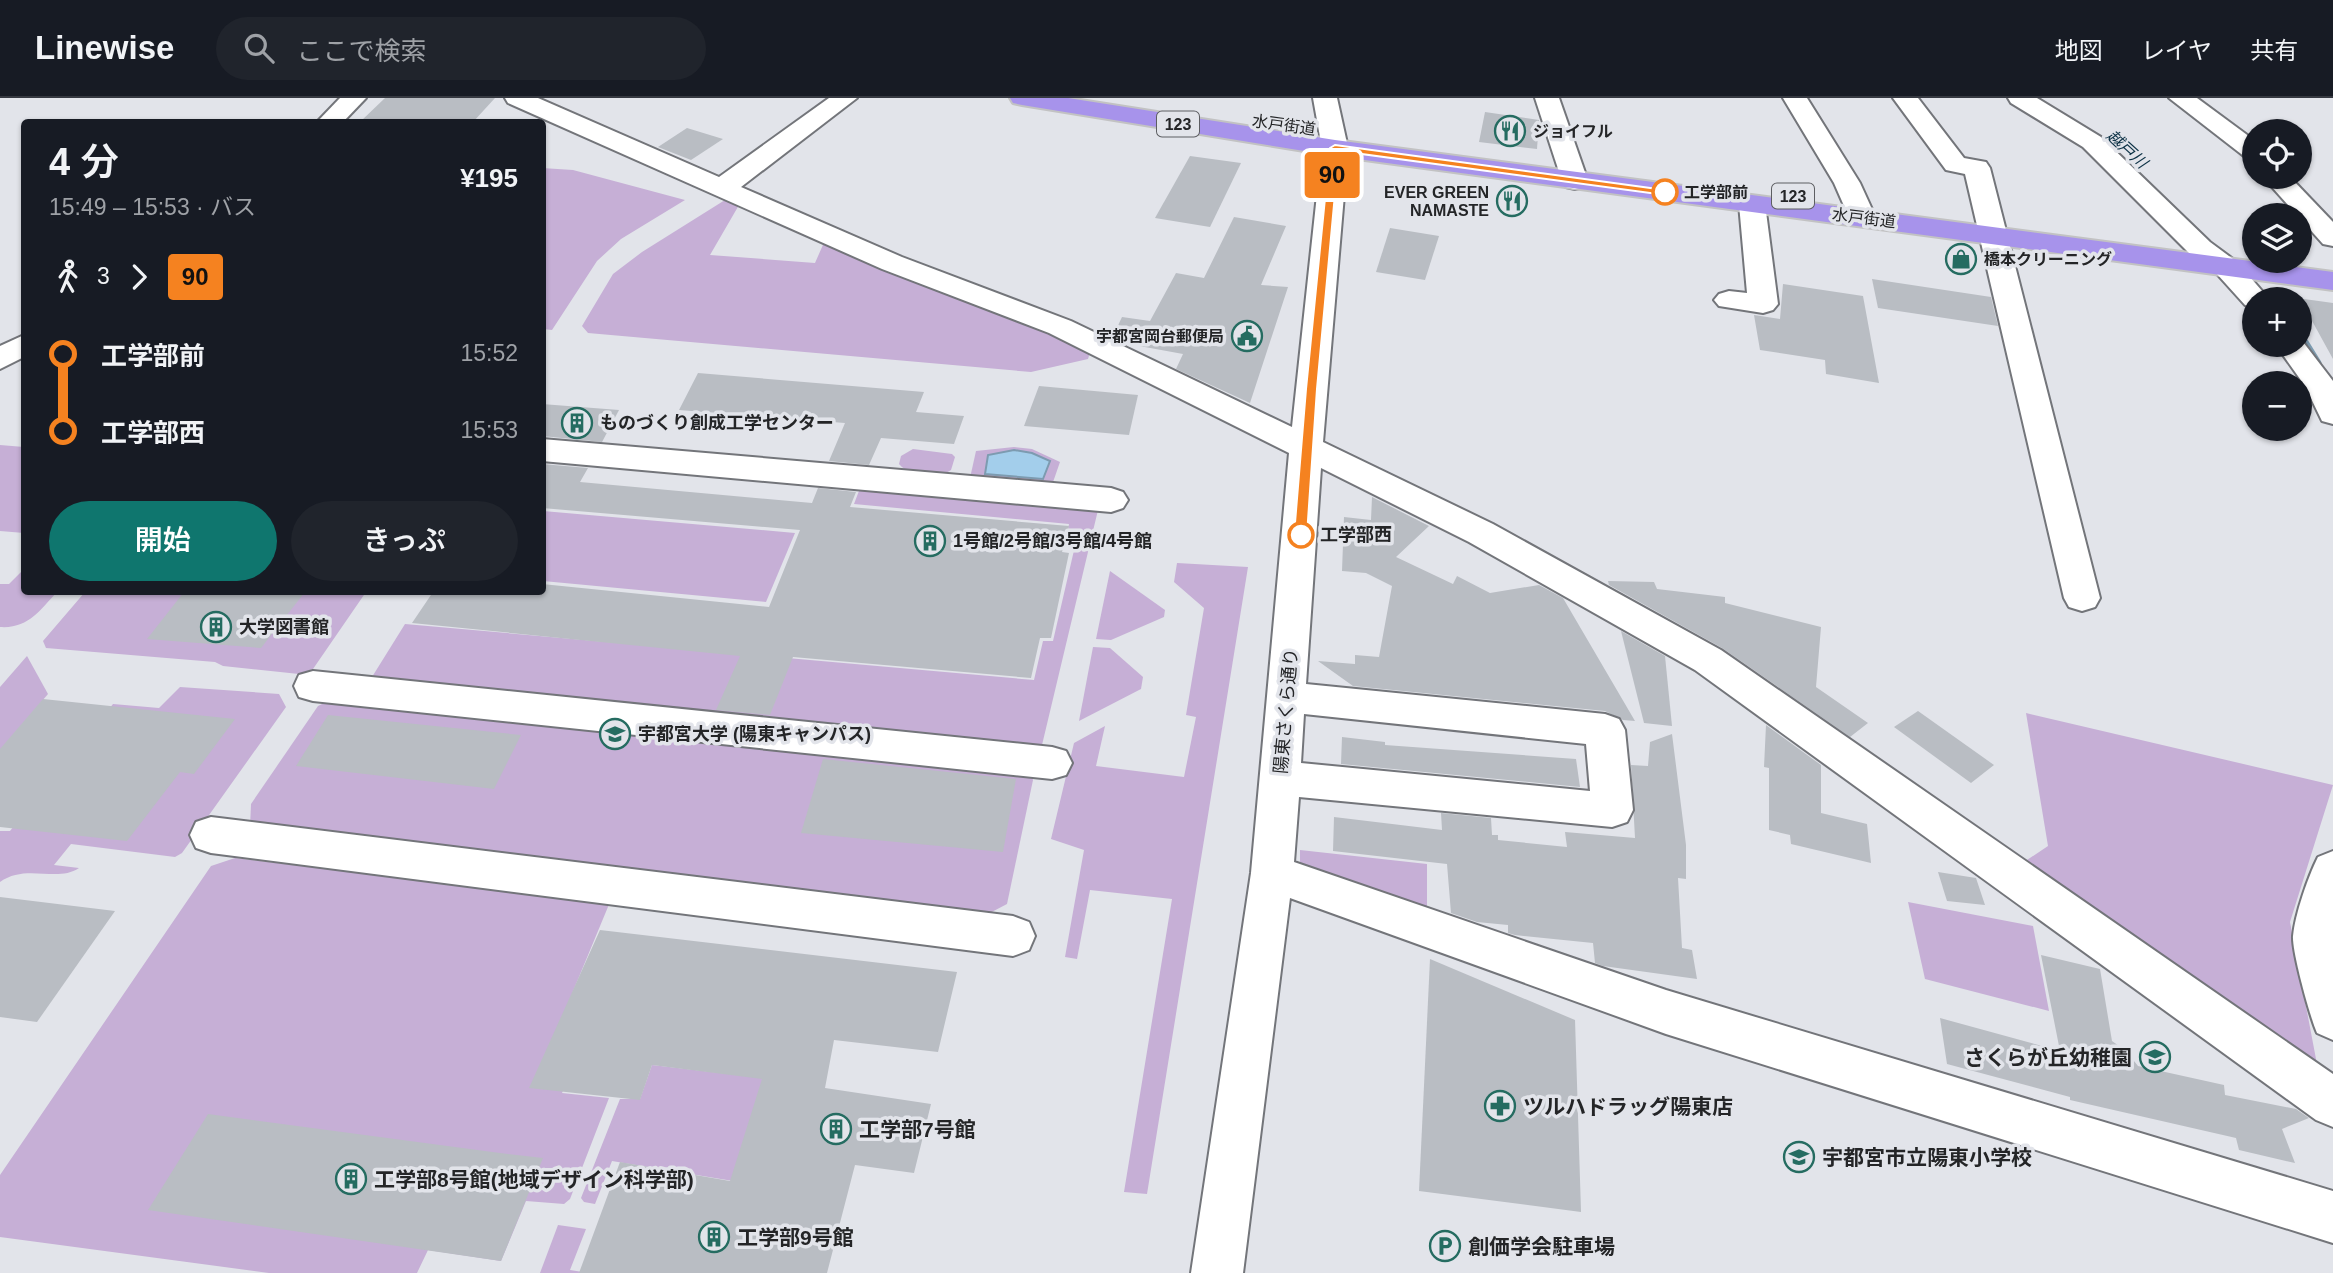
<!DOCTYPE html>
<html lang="ja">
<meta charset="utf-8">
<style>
:root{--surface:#171b24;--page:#20242c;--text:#f1f3f6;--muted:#9ea1a6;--line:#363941;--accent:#0f766e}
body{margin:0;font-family:Arial,"Noto Sans JP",sans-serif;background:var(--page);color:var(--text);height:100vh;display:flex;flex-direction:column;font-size:26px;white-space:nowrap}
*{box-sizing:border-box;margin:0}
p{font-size:23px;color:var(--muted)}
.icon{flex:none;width:38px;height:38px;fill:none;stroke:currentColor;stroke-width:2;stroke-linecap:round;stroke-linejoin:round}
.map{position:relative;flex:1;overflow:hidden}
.details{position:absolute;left:21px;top:21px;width:525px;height:476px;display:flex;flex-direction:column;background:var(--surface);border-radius:7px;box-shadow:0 2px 5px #0004}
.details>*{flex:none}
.badge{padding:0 14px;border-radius:5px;font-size:24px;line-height:46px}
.controls{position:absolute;left:2242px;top:21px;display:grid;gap:14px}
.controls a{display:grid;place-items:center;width:70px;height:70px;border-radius:50%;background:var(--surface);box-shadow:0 2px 5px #0004;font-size:35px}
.map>.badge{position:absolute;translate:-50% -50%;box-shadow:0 0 0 4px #fff}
.legs{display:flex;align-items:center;gap:10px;height:77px;padding:0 28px;font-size:23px}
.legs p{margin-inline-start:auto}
.head{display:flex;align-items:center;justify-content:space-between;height:119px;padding:0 28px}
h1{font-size:38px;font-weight:600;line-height:52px}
.cta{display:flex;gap:14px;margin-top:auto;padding:14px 28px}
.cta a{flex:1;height:80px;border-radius:42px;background:var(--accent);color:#fff;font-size:28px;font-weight:600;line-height:80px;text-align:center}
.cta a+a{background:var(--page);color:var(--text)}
ul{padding:0 28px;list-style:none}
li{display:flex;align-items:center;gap:24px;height:77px;font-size:26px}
li i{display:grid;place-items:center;width:10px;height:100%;margin:0 9px;background:currentColor}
li i::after{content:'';width:18px;height:18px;margin:-9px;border:5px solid;border-radius:50%;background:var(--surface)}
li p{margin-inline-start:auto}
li:first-child i{background:linear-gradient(#0000 50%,currentColor 0)}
li:last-child i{background:linear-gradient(currentColor 50%,#0000 0)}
header{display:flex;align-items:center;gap:42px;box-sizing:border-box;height:98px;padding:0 35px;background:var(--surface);border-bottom:2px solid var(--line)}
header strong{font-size:33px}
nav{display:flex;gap:38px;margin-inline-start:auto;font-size:24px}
.search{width:490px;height:63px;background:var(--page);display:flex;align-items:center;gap:18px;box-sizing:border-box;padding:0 24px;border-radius:38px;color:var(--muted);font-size:26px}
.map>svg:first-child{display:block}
</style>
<header>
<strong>Linewise</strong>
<div class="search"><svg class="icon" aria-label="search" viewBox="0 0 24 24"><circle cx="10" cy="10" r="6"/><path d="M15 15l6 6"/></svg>ここで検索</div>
<nav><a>地図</a><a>レイヤ</a><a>共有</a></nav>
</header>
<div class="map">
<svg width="2333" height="1175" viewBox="0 0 2333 1175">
<rect width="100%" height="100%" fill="#e2e4ea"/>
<g fill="#c6afd6">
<polygon points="542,70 573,72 685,102 621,141 597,163 552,232 543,231"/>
<polygon points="725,102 739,107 710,157 815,165 826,140 1091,251 1088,261 1031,274 588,235 582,228 613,176 642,154"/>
<polygon points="0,347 24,349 24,435 0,433"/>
<polygon points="1014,349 1032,351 1060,364 1052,387 970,380 976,353"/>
<path d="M913,351L952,356L955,359L951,372C938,382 908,378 899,366L901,358Z"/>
<polygon points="862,385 1098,412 1042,647 1033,652 367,587 405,526 1034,582 1043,543 1053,543 1075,448 1065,447 1069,426 854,406"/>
<polygon points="542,413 543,413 795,435 766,504 543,483"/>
<polygon points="1177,465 1248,469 1147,1096 1124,1094 1172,801 1090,792 1077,861 1065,859 1084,752 1051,741 1074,645 1105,628 1096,668 1184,679 1196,619 1186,617 1204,510 1174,484"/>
<path d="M24,471V494H57C40,512 28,531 0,529V486H9Z"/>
<polygon points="1110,473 1165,512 1164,519 1111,542 1096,541"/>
<polygon points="85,494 366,494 313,571 299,576 223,568 215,564 46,550 43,543"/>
<polygon points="1093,549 1110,550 1143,579 1141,591 1079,623"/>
<polygon points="27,558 48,596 0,652 0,589"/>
<path d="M180,589L279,596L286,609L182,755L175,759L71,746L54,767L79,770C57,785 26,765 0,784V733H10L113,606L159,610Z"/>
<polygon points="336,599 1029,672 1033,682 1007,806 986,817 250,729 251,706 318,608"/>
<polygon points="2026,615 2333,687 2290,824 2320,982 2015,770 2048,748"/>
<polygon points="1300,752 1427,766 1427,812 1300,767"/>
<polygon points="235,760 610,804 557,932 589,936 562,995 609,1000 570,1101 564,1106 526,1103 501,1163 428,1152 417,1175 269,1175 0,1139 0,1077 211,768"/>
<polygon points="1908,804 2033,828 2049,913 1925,881"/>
<polygon points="652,967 763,980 751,1086 612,1063 595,1106 584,1104 581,1100 620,1001 640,1001"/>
<polygon points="558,1127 586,1131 570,1172 589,1175 540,1175"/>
</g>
<polygon fill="#a3ceeb" stroke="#7d9bb0" stroke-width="2" points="1014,352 1032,355 1050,363 1043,381 985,376 988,357"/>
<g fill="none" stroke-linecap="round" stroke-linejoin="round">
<polyline stroke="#7d9bb0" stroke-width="7" points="2305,244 2318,265"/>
</g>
<g fill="#b9bdc3">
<polygon points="385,0 495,0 473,24 360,24"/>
<polygon points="1485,14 1539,22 1537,51 1479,44"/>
<polygon points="687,30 723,41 691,62 658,49"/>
<polygon points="1190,58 1241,65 1210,129 1155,120"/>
<polygon points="1234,119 1286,128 1261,187 1288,189 1250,305 1176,271 1183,256 1123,245 1112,240 1122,219 1150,223 1176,175 1204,180"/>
<polygon points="1390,130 1439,138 1425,182 1376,174"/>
<polygon points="1872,181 1991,199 1998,228 1878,210"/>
<polygon points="1783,186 1863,198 1879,285 1826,276 1825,262 1760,252 1754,217 1780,221"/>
<polygon points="2297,200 2333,205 2333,261 2300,201"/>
<polygon points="698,275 924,294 916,314 964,318 954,346 881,340 869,367 829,363 845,325 679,312"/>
<polygon points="1039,288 1138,297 1129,337 1024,328"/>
<polygon points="542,306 619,312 602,344 542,338"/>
<polygon points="542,366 588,370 580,384 812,405 818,390 856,394 850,409 1069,428 1062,454 1069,455 1051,540 1040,540 1031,580 793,559 770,617 716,612 740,558 412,525 433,494 542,494 542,486 769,509 800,432 542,410"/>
<polygon points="1372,399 1429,428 1396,459 1453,486 1457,478 1490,495 1539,487 1563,500 1635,623 1623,622 1605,613 1353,588 1318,563 1355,566 1355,557 1379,559 1392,488 1366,475 1342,473 1344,419 1371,422"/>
<polygon points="1608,483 1654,484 1657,491 1725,499 1725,505 1821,529 1816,589 1868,625 1850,639 1722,550 1609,487"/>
<polygon points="184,494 305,494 261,550 147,541"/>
<polygon points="1621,533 1665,558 1672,628 1644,625"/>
<polygon points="43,601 235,621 194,676 180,674 127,743 0,729 0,651"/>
<polygon points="1918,613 1994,667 1971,685 1894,629"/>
<polygon points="328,617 521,637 494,691 296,668"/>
<polygon points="1766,627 1821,667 1821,715 1867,726 1871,765 1791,746 1790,737 1769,732 1769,670 1764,669"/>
<polygon points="1672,636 1686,747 1686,781 1678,780 1682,850 1692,852 1697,881 1603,868 1595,865 1593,845 1515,837 1508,835 1508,827 1477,824 1451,815 1447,766 1333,753 1334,719 1442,732 1441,715 1491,720 1492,737 1498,737 1498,742 1567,749 1565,734 1635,740 1631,667 1648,668 1650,644"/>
<polygon points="1342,639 1385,644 1385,647 1576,661 1580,689 1341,666"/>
<polygon points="823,661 1016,681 1003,754 801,735"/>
<polygon points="1938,774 1976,780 1985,807 1947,803"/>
<polygon points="0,799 115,813 37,924 0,919"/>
<polygon points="600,832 957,874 938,954 834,942 825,990 931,1006 914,1075 855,1067 827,1175 579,1175 620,1064 730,1083 762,981 652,967 640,1002 529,990"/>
<polygon points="2041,857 2100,871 2112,943 2126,953 2138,968 2224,987 2225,997 2296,1011 2309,1020 2282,1031 2295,1065 2239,1052 2236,1040 2070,1002 2070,999 1947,966 1940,920 2060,953"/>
<polygon points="1430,861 1575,922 1581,1114 1419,1093"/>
<polygon points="208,1016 500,1055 543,1060 501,1163 148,1112"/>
</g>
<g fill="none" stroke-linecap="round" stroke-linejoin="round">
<g stroke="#73757a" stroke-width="4">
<g id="minor">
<polygon points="340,0 366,0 343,24 317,24"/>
<path d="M505,0H538L719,79L829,0H857L741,89L902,159L1071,223L1292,329L1322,50L1313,0H1337L1348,50L1323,344L1493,426L1721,552L2333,976V1029L2316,1022L1695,572L1469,444L1321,370L1306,586L1605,616L1619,621L1625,632L1633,712L1627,724L1612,729L1299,699L1294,764L1666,892L2333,1093V1145L1666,936L1290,800L1243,1175H1191L1251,775L1289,355L1049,235L882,171L508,5ZM1304,616L1586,646L1590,693L1301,665Z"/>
<polygon points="1535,0 1559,0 1588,83 1584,89 1575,91 1566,89 1562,83"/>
<polygon points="1783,0 1807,0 1860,85 1876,120 1872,126 1862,128 1852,126 1834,85"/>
<polygon points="1893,0 1918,0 1964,60 1986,64 1990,70 2100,500 2095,509 2082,513 2069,509 2064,500 1965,76 1946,72"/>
<polygon points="2008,0 2037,0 2101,39 2210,144 2237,164 2269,201 2254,201 2254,210 2245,207 2217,176 2190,156 2083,49 2011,5"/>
<polygon points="2169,0 2197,0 2254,42 2254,62 2245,59"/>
<polygon points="2263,79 2290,79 2333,124 2333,148 2323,146"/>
<polygon points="1752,98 1762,100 1765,106 1778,206 1773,212 1763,215 1719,208 1714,202 1719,196 1729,193 1747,195 1739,106 1742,100"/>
<polygon points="24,237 24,259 0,271 0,248"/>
<polygon points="2300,240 2333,283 2333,326 2322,323 2305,288 2276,247 2300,247"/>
<polygon points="542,341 1111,390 1123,394 1128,402 1123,410 1111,414 542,363"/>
<polygon points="313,573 1052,649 1066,653 1072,665 1066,677 1052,681 313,603 299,599 294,588 299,577"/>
<polygon points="211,719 1013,818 1029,824 1035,838 1029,852 1013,858 211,755 196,750 190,737 196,724"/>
<path d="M2333,753V942L2317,935C2310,919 2292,854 2293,838C2295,816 2308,779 2318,759Z"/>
</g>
</g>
<g stroke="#c2c2c3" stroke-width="4">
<polygon id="highway" points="1010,0 1068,0 1335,42 2333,174 2333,192 1335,58 1022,7 1013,5"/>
</g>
<use href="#minor" fill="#fff" fill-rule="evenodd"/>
<use href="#highway" fill="#a793eb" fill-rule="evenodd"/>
</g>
<polygon fill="#f58220" stroke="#fff" stroke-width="2" points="1335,47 1665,92 1670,94 1665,97 1339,53 1317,291 1307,437 1301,441 1294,437 1306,291 1330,50"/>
<defs>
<g id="restaurant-ring" transform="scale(1.575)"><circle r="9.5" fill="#e2e4ea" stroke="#256c61" stroke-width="1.5"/><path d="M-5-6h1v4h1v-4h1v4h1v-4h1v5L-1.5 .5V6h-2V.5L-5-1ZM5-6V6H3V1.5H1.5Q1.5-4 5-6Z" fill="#256c61"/></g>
<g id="shop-ring" transform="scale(1.575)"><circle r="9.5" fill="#e2e4ea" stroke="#256c61" stroke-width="1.5"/><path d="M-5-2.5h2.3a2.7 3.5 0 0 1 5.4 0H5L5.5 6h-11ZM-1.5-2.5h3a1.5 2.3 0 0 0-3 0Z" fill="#256c61"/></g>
<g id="civic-ring" transform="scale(1.575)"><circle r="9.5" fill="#e2e4ea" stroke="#256c61" stroke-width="1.5"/><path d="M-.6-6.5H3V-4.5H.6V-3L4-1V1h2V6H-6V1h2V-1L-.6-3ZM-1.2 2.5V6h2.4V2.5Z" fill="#256c61"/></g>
<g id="building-ring" transform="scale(1.575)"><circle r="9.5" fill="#e2e4ea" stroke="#256c61" stroke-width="1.5"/><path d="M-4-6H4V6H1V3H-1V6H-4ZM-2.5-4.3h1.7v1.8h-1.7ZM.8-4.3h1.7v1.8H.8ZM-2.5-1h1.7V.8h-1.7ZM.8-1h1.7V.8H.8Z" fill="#256c61"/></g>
<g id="university-ring" transform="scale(1.575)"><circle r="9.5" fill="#e2e4ea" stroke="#256c61" stroke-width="1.5"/><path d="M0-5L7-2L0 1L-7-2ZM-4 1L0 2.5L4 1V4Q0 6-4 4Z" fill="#256c61"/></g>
<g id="school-ring" transform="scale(1.575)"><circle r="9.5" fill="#e2e4ea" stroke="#256c61" stroke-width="1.5"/><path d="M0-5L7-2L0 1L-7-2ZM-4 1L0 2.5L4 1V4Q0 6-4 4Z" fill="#256c61"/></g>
<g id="pharmacy-ring" transform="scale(1.575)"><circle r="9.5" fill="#e2e4ea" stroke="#256c61" stroke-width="1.5"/><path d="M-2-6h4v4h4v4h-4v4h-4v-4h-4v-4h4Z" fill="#256c61"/></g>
<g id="parking-ring" transform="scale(1.575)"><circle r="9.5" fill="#e2e4ea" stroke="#256c61" stroke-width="1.5"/><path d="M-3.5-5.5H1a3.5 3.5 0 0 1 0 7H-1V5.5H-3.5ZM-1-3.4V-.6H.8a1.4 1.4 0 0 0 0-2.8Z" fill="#256c61"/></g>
</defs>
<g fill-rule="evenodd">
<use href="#restaurant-ring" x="1510" y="33"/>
<use href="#restaurant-ring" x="1512" y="103"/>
<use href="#shop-ring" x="1961" y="161"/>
<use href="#civic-ring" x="1247" y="238"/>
<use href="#building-ring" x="577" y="325"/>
<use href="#building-ring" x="930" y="443"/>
<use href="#building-ring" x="216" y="529"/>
<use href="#university-ring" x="615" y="636"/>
<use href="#school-ring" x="2155" y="959"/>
<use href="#pharmacy-ring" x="1500" y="1008"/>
<use href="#building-ring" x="836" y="1031"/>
<use href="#school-ring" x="1799" y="1059"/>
<use href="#building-ring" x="351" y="1081"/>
<use href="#building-ring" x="714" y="1139"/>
<use href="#parking-ring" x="1445" y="1148"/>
</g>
<g fill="#fff" stroke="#f58220" stroke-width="3.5">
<circle cx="1665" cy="94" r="12"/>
<circle cx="1301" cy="437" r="12"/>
</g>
<g text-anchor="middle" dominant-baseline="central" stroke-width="7" stroke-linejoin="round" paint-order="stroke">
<g fill="#e2e4ea" stroke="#5d5e62" stroke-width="2">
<rect x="1157" y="13.5" width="42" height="25" rx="5"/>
<rect x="1772" y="85.5" width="42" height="25" rx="5"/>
</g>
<g font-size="16" font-weight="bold" fill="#242527">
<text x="1178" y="26">123</text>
<text x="1793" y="98">123</text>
</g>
<g font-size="16" fill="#242527" stroke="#e2e4ea">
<text transform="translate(1284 27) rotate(8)">水戸街道</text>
<text transform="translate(1864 120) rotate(7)">水戸街道</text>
</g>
<g font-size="16" font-weight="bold" fill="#242527" stroke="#e2e4ea" text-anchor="start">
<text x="1533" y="33">ジョイフル</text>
<text x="1489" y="94" text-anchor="end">EVER GREEN<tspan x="1489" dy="18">NAMASTE</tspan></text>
<text x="1984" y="161">橋本クリーニング</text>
<text x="1224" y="238" text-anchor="end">宇都宮岡台郵便局</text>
</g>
<g font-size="16" font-style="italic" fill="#0c3145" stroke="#e2e4ea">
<text transform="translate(2127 51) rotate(42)">越戸川</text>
</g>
<g font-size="16" font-weight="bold" fill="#242527" stroke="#e2e4ea" text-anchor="start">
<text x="1684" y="94">工学部前</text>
</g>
<g font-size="18" font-weight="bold" fill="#242527" stroke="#e2e4ea" text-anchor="start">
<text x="600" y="325">ものづくり創成工学センター</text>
<text x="953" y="443">1号館/2号館/3号館/4号館</text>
<text x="239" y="529">大学図書館</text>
<text x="638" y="636">宇都宮大学 (陽東キャンパス)</text>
</g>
<g font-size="18" font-weight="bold" fill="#242527" stroke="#e2e4ea" text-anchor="start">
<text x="1320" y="437">工学部西</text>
</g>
<g font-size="18" fill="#242527" stroke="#e2e4ea">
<text transform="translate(1286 613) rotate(-85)">陽東さくら通り</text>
</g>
<g font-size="21" font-weight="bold" fill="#242527" stroke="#e2e4ea" text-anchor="start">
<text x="2132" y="959" text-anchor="end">さくらが丘幼稚園</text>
<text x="1523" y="1008">ツルハドラッグ陽東店</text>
<text x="859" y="1031">工学部7号館</text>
<text x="1822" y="1059">宇都宮市立陽東小学校</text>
<text x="374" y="1081">工学部8号館(地域デザイン科学部)</text>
<text x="737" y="1139">工学部9号館</text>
<text x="1468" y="1148">創価学会駐車場</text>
</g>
</g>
</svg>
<div class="controls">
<a><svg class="icon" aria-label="locate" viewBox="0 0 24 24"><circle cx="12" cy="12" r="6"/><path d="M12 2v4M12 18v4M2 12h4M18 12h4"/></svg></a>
<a><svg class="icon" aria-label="layers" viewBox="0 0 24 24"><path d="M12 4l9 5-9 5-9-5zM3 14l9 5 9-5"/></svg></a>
<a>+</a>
<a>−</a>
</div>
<b class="badge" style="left:1332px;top:77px;background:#f58220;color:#111">90</b>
<section class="details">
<div class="head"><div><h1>4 分</h1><p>15:49 – 15:53 · バス</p></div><b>¥195</b></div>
<div class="legs"><svg class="icon" aria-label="walk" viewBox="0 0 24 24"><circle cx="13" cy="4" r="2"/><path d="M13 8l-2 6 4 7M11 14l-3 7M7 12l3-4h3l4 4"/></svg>3<svg class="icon" aria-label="forward" viewBox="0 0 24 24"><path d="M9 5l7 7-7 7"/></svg><b class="badge" style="background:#f58220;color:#111">90</b></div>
<ul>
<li><i style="color:#f58220"></i><b>工学部前</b><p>15:52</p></li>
<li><i style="color:#f58220"></i><b>工学部西</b><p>15:53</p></li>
</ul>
<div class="cta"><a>開始</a><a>きっぷ</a></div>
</section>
</div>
